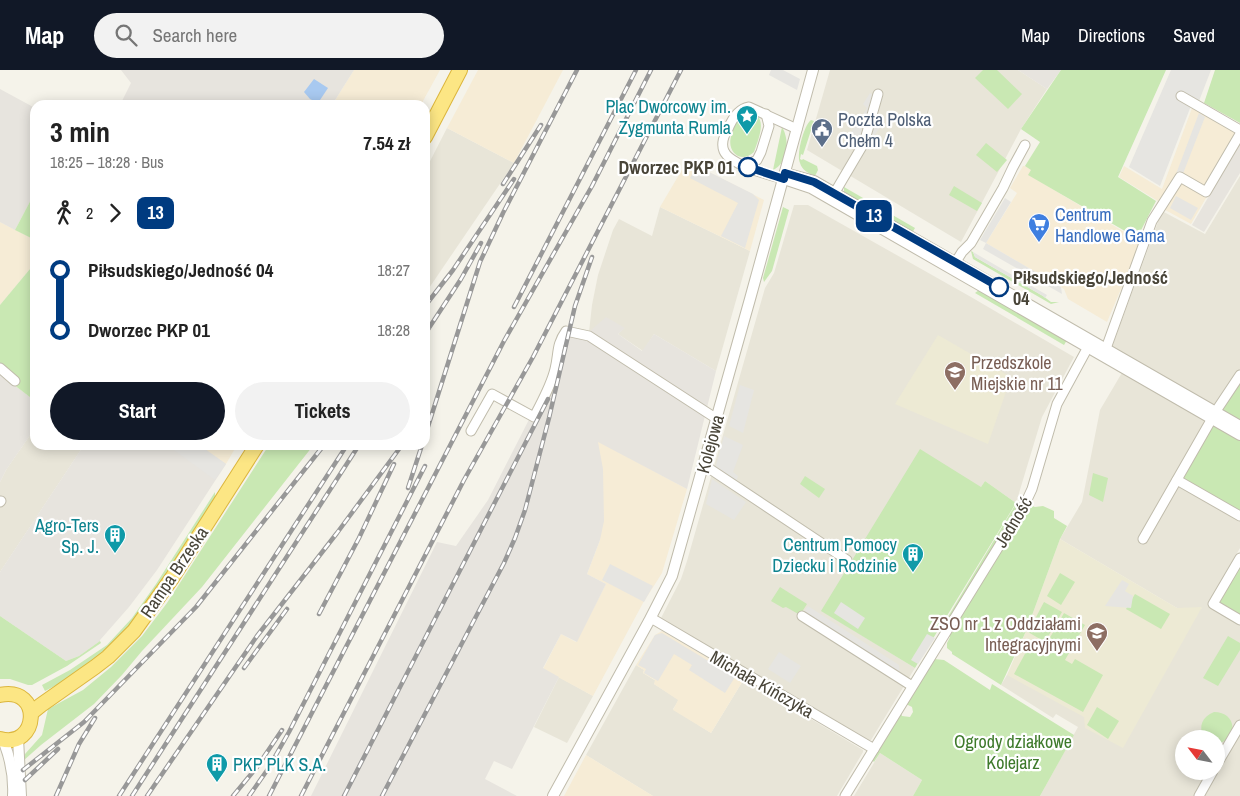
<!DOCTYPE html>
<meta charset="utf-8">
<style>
:root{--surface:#fff;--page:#f2f2f2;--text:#222;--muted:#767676;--accent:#111827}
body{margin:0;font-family:"Archivo Narrow",sans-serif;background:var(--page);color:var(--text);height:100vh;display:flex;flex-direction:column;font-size:19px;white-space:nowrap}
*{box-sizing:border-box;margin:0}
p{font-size:16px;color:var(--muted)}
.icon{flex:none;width:28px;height:28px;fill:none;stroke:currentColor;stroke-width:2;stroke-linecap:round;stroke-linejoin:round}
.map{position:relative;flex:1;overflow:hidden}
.details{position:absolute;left:30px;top:30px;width:400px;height:350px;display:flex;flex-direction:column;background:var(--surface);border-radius:15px;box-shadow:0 2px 12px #0003}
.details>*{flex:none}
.badge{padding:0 10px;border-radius:8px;font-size:18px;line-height:32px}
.needle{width:32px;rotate:302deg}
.fabs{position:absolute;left:1175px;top:660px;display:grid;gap:10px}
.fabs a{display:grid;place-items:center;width:50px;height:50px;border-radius:50%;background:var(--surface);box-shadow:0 2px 12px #0003;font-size:25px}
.map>.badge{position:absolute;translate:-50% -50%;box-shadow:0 0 0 2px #fff}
.legs{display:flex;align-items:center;gap:8px;height:55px;padding:0 20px;font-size:16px}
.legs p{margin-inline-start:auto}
.head{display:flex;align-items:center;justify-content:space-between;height:85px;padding:0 20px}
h1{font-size:28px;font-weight:700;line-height:38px}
.action{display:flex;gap:10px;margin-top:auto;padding:10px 20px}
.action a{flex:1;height:58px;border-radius:30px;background:var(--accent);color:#fff;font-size:20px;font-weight:700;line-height:58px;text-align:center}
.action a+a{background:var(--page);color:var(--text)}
ul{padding:0 20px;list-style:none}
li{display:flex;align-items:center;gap:18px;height:60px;font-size:19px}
li i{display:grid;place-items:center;width:8px;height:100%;margin:0 6px;background:currentColor}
li i::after{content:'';width:12px;height:12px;margin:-6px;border:4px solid;border-radius:50%;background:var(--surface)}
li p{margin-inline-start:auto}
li:first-child i{background:linear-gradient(#0000 50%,currentColor 0)}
li:last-child i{background:linear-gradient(currentColor 50%,#0000 0)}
header{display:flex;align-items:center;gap:30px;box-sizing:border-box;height:70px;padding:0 25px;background:var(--accent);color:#fff}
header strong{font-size:24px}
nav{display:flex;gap:28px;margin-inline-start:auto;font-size:18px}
.search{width:350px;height:45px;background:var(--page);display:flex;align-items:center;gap:12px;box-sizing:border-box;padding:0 18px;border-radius:28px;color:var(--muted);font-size:19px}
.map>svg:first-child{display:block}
</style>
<header>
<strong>Map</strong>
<div class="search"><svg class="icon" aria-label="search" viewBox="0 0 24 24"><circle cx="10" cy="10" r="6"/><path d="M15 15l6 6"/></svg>Search here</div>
<nav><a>Map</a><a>Directions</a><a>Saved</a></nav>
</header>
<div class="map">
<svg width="1240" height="726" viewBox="0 0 1240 726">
<rect width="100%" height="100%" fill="#f5f3ea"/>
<g fill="#e8e5d8" fill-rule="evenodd">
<polygon points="830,0 1018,0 1047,19 1021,59 961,172 807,80"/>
<polygon points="447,58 514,93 425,224 425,101"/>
<polygon points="1240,106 1240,305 1218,338 1112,277 1162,141 1205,164"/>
<polygon points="794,135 808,135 971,227 1074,287 1042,347 1016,433 985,411 981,417 822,541 915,598 871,670 868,670 661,548 681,509 687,491 765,218 774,203"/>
<polygon points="660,137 750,181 716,301 654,264 643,281 618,264 624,258 589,262 592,235 598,205 613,160 619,149 652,166"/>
<path d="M1123,301L1210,352L1240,446V478L1208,534L1240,552V726H1040L1078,657L1056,644L1053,648L1001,615L1007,605L1202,538H1177L1060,469L1082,432L1100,340ZM1184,669H1216V701H1184Z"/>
<polygon points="35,358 35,375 84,375 0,502 0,412 6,400"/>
<polygon points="636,595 644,600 643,603 656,611 654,614 679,630 673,639 711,663 744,609 863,680 863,682 837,726 653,726 586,685"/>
<polygon points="559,607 593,626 567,673 534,657"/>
<polygon points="880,683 922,710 913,726 854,726"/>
</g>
<g fill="#f6ecd6">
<polygon points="354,0 440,0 423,31 423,35 326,35 328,32 332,35"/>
<polygon points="478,0 563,0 514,93 447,58"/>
<polygon points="1195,30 1240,55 1240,69 1191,154 1156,135 1158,131 1119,107 1124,96 1162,119"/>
<polygon points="697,96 764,130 750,181 660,137 683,98"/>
<polygon points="1023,96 1025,96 1032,100 1029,105 1141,172 1107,252 1068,229 1064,219 986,173 1017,123 1010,118"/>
<polygon points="0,152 35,170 35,193 0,235"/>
<polygon points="598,371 687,419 662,503 643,533 593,626 543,599 561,564 576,572 606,514 587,504 600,470"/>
<polygon points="199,375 237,375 226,394"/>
<polygon points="662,561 744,609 711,663 673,640 678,630 654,614 655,610 643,603 644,600 636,595 655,565"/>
<polygon points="586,685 653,726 564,726"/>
</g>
<g fill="#e7e4de">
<polygon points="121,0 354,0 332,35 328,32 326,35 120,35 131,13"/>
<polygon points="1018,0 1061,0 1047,19"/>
<polygon points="0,19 35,38 35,122 15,160 0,152"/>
<polygon points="1240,73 1240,103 1204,162 1192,155"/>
<polygon points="606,247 625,258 618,264 642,281 654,264 716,301 687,419 598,372 603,399 604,451 600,470 587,504 606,514 577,572 561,564 543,598 559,607 512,699 494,691 485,709 517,726 311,726 437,472 456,476 488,430 541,326 553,296 554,279 557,268 566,256 589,262"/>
<polygon points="0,304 35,331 35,358 6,400 0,412"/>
<polygon points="84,375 128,375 134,379 137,375 199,375 226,394 157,500 129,537 100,570 100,571 79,586 66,591 0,546 0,502"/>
</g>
<g fill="#edead4">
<polygon points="938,265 1011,307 988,374 895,334"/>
<polygon points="1060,469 1177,538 1202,537 1123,678 1085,658 1084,647 1007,605 1027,559"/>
</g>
<g fill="#c9e8b3">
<polygon points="983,0 997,0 1022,24 1008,39 975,8"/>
<polygon points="1061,0 1166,0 1118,107 1156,131 1137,168 1028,105 1031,100 1025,96 1040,72 1021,59"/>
<polygon points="1215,0 1240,0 1240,53 1204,33"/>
<path d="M746,43C770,42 759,68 754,82C740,95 725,80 732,64L730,62C735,56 739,47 746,43Z"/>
<path d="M811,50L814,51L803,85L801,84L800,89L802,90L803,89L817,96L818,100L815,106C808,103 802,100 800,93C796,84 804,55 811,50Z"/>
<path d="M782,57C790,70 788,93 773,100Z"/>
<polygon points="986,73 1007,90 997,102 976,85"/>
<polygon points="954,116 982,133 977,141 949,125"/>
<polygon points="844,117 915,158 912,163 844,123"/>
<polygon points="35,122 35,170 15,160"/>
<polygon points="783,137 789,140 772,201 764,212 763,208"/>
<polygon points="971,181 973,182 975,187 1043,226 1051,232 1059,232 1051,234 973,189"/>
<polygon points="35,193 35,331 0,304 0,235"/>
<polygon points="979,220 1067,270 1064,275 975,223"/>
<polygon points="1240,305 1240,446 1177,410"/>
<polygon points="269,375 308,375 312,377 202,517 142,581 122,605 94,634 41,675 23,691 25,684 42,665 48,639 83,620 111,597 142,566 167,533"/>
<polygon points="920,379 981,417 985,411 1016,433 915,598 821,541"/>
<polygon points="1093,403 1108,408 1103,432 1089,425"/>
<polygon points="805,406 825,419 819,428 800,414"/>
<polygon points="215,422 215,429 161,517 124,567 74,606 45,621 42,615 70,600 107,575 132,548 156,514"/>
<polygon points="1017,432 1021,434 942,561 940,560"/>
<polygon points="1030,435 1035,437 1043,436 1054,441 1054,448 1067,456 1060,469 1027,559 1001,615 952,584 952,582 947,578 947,573 950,567 948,565"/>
<polygon points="1240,488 1240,550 1213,534"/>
<polygon points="1060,503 1075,512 1061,535 1047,526"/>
<polygon points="780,517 807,534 800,545 786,537 783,538 771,531"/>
<polygon points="1135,524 1170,544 1161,559 1126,539"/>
<polygon points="1044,532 1062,542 1045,572 1028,562"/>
<polygon points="1064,543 1085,555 1065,590 1072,594 1075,589 1103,605 1083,642 1014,604 1032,571 1044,578"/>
<polygon points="0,546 66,591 79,586 100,571 101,573 67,596 32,615 28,615 10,609 0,609"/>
<polygon points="1228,566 1240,573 1240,580 1218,616 1203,608"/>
<polygon points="934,589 944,590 990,620 992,614 1074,665 1040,726 913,726 922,710 880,683 874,692 872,690 901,643 902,646 910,647 913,642 912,637 906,634"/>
<polygon points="1097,637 1119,651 1108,669 1087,655"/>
<path d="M1214,642C1237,642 1239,669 1217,674L1216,669L1204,668C1198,656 1202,647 1214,642Z"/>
</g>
<g fill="#e6e5e1">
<polygon points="771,0 783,0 800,9 797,20 769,5"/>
<polygon points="1171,0 1211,0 1199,31 1194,28 1160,116 1129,97"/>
<polygon points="870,23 883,30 874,42 885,51 867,75 850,64 867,38 863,34"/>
<polygon points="1199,43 1205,47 1179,114 1173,112"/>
<polygon points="697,96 753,124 759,130 745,178 721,166 738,133 690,108"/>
<polygon points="1176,126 1198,138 1191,150 1170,138"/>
<polygon points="1005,128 1011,132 986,173 1061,217 1062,224 983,179 986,173 980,170"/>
<polygon points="973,182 1047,225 1045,228 1043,226 975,187"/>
<polygon points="740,315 754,320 743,363 729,356"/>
<polygon points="724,366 743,375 733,402 738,406 736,412 715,399"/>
<polygon points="167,375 199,375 226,394 215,410"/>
<polygon points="712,409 746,432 734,450 706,434"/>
<polygon points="610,494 653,516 644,532 602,510"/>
<polygon points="1122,510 1129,514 1125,521 1133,526 1131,538 1105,536"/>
<polygon points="841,532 865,548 858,559 834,543"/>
<polygon points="808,536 899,595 900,605 803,543"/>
<polygon points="662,563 735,607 725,623 689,600 692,595 674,584 658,611 644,603 646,599 638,595 655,565"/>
<polygon points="927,564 935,568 918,594 911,590"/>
<polygon points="779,582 801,596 790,613 768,599"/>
</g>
<polygon fill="#a8c9f0" points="314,9 328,18 318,33 310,29 304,22"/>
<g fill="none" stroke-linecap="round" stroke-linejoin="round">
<g stroke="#c0bcac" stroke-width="11">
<g id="minor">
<polyline points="1181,26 1240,60"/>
<polyline points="745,96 757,90 761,82 769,56 766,44"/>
<path d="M784,109C769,105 730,95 724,81C721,74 724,65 728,59C732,49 738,39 749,37L797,59"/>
<polyline points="831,129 864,73 878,24"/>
<polyline points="952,198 962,182 971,173 1003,118 1013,97 1025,75"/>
<polyline points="1104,284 1152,151 1180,107 1206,122 1240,64"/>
<polyline points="0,298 15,311"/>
<path d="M471,361L492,324L534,347C542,331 551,316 555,299C559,283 556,275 566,261L589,266L717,349"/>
<polyline points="704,395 847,490"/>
<polyline points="1177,410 1240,446"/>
<polyline points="0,432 1,431"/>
<polyline points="1143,469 1218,338 1240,305"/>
<polyline points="1240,488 1213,534 1240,550"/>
<polyline points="802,546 912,616"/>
<polyline points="651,548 874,679"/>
<polyline points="1216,696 1240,655"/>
<polyline points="845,726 1025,434 1032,419 1057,334 1088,277"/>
<polyline points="1199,726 1213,701"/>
</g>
</g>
<g stroke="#c0bcac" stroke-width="12">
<g id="tertiary">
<polyline points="785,103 814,111 1240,356"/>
<polyline points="784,109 811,118 1240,365"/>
<polyline points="18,668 21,726"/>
<path d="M3,670C10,687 14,707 13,726"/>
<polyline points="553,726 649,551 672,506 750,229 813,0"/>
</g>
</g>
<g stroke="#dcb63d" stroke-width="16">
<g id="trunk">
<polyline points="425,67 460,0"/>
<path d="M0,625C44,616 38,680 0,669"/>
<polyline points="31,643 41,635 95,597 108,587 134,561 172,508 257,375"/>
</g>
</g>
<use href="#minor" stroke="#fff" stroke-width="9"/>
<use href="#tertiary" stroke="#fff" stroke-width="10"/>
<use href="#trunk" stroke="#fce684" stroke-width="14"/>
<g stroke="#989898" stroke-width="4.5">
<g id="rail">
<polyline points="503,114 541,55"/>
<polyline points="425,236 453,200 514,109"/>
<polyline points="514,237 636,0"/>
<polyline points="425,264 461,209 481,173"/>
<polyline points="425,366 480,192 503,143 577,0"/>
<polyline points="408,418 422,375"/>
<polyline points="319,544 359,468 394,394"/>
<polyline points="244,598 287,539"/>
<polyline points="23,700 84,652 196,537 324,375"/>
<polyline points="25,710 58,679"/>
<polyline points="56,726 79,674 95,648"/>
<polyline points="119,726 347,375"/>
<polyline points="132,726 359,375"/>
<polyline points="147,726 257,566 337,463 402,375"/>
<polyline points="233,726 257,697 282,660"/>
<polyline points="249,726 268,699 289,662 425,396"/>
<polyline points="269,726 504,271 592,116 651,0"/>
<polyline points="301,726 464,410 533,287 681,0"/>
<polyline points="344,726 548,329"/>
<polyline points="382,726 504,493 515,468 525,440 549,348 575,236 592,187"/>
</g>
</g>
<use href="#rail" stroke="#fff" stroke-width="2.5" stroke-dasharray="8" stroke-linecap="butt"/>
</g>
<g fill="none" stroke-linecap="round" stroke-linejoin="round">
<g stroke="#fff" stroke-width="11">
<polyline id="line-1" points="748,97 784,109 785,103 814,112 999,217"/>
</g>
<use href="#line-1" stroke="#003b80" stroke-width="8"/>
</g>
<defs>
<g id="sight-pin" transform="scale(1.125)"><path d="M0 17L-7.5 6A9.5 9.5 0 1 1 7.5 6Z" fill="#0f9aa8" stroke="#fff"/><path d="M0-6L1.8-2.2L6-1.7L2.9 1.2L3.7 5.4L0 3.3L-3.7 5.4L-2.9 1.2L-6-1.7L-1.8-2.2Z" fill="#fff"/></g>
<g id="civic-pin" transform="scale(1.125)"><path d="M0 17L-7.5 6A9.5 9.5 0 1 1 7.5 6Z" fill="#5c6f8a" stroke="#fff"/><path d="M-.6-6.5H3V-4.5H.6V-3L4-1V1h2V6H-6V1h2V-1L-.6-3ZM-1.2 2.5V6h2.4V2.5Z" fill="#fff"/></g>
<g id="supermarket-pin" transform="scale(1.125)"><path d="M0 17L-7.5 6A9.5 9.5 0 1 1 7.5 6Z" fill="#3f7fe0" stroke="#fff"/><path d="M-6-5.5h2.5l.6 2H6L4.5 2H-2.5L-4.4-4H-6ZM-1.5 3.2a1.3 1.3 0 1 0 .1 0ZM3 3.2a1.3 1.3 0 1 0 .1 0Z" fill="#fff"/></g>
<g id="school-pin" transform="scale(1.125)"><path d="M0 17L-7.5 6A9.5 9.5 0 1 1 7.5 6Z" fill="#8d6e63" stroke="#fff"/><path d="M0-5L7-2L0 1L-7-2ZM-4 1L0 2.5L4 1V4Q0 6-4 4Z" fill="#fff"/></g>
<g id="building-pin" transform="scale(1.125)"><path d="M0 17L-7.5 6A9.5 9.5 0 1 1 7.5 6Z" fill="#0f9aa8" stroke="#fff"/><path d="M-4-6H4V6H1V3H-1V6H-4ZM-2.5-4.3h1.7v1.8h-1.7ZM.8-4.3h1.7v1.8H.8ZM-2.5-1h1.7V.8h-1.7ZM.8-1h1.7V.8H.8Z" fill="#fff"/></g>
</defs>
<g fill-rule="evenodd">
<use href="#sight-pin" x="747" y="46"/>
<use href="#civic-pin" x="822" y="59"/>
<use href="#supermarket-pin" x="1039" y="154"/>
<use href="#school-pin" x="955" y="302"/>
<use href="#building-pin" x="115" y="465"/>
<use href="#building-pin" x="913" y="484"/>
<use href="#school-pin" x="1097" y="563"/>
<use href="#building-pin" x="217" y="694"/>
</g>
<g fill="#fff" stroke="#003b80" stroke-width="2.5">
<circle cx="748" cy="97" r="9"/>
<circle cx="999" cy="217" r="9"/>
</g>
<g text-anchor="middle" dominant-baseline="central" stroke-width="4.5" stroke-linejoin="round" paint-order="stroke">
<g font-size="18" fill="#0d838f" stroke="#fff" text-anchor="end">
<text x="731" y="36">Plac Dworcowy im.<tspan x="731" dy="21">Zygmunta Rumla</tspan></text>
<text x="99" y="455">Agro-Ters<tspan x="99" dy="21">Sp. J.</tspan></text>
<text x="897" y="474">Centrum Pomocy<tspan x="897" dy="21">Dziecku i Rodzinie</tspan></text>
<text x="233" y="694" text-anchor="start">PKP PLK S.A.</text>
</g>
<g font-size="18" fill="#4e5e75" stroke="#fff" text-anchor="start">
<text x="838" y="49">Poczta Polska<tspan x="838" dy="21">Chełm 4</tspan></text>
</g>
<g font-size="18" font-weight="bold" fill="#484438" stroke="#fff" text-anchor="end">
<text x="734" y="97">Dworzec PKP 01</text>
<text x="1013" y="207" text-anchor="start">Piłsudskiego/Jedność<tspan x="1013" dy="21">04</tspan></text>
</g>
<g font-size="18" fill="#366cbe" stroke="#fff" text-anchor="start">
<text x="1055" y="144">Centrum<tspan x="1055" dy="21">Handlowe Gama</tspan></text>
</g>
<g font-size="18" fill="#785e54" stroke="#fff" text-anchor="start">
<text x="971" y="292">Przedszkole<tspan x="971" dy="21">Miejskie nr 11</tspan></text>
<text x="1081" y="553" text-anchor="end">ZSO nr 1 z Oddziałami<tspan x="1081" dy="21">Integracyjnymi</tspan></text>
</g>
<g font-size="18" fill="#484438" stroke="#fff">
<text transform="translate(710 374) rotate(-75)">Kolejowa</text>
<text transform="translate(1013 452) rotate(-59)">Jedność</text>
<text transform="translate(174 502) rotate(-56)">Rampa Brzeska</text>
<text transform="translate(762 614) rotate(30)">Michała Kińczyka</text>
</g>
<g font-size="18" fill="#3e7a2b" stroke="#fff">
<text x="1013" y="671">Ogrody działkowe<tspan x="1013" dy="21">Kolejarz</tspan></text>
</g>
</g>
</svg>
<div class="fabs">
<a><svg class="needle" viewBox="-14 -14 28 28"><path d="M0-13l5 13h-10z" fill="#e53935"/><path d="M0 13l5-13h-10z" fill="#767676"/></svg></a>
</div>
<b class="badge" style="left:874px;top:146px;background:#003b80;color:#fff">13</b>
<section class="details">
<div class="head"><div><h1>3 min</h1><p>18:25 – 18:28 · Bus</p></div><b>7.54 zł</b></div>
<div class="legs"><svg class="icon" aria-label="walk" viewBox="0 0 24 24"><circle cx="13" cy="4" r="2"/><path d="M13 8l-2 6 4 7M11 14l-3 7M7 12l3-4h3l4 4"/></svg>2<svg class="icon" aria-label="forward" viewBox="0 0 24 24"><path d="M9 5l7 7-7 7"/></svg><b class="badge" style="background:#003b80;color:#fff">13</b></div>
<ul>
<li><i style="color:#003b80"></i><b>Piłsudskiego/Jedność 04</b><p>18:27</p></li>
<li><i style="color:#003b80"></i><b>Dworzec PKP 01</b><p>18:28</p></li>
</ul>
<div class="action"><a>Start</a><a>Tickets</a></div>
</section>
</div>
